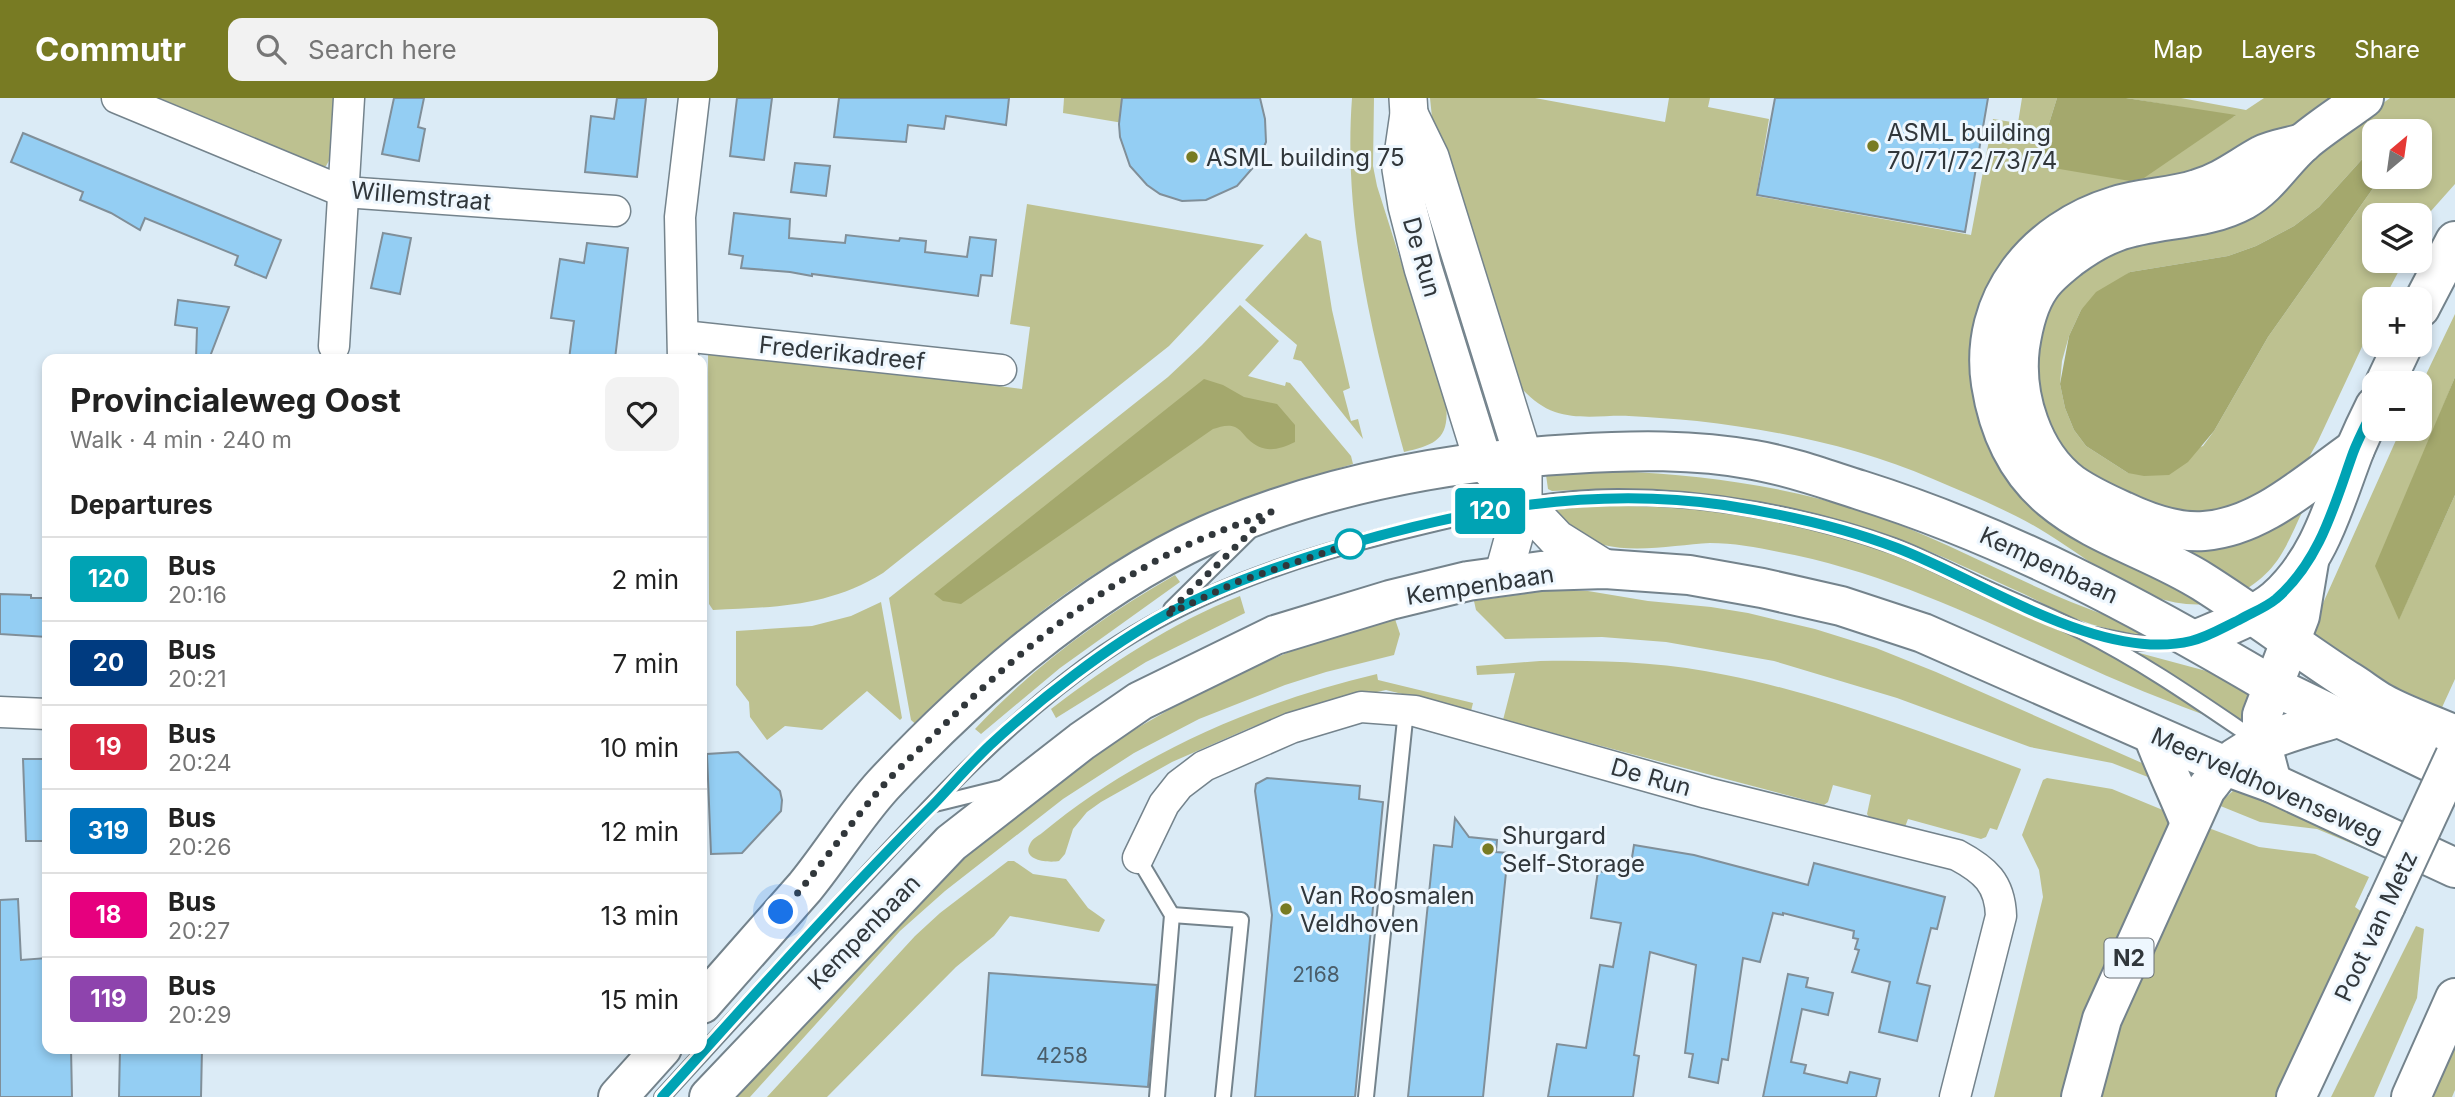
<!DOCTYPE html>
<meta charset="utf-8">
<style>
:root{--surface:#fff;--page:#f2f2f2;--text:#222;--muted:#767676;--line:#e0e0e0;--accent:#787b23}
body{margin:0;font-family:Inter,sans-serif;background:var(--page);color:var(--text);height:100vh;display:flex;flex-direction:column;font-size:26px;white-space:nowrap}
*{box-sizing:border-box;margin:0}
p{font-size:23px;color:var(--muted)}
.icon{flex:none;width:38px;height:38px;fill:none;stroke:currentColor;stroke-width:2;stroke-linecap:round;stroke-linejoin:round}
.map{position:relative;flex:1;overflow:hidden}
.side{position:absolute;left:42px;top:256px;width:665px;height:700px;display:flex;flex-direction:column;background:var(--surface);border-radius:14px;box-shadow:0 4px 10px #0003}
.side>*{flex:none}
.badge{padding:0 14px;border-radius:5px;font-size:24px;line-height:46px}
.needle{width:46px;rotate:29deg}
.controls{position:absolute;left:2362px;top:21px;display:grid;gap:14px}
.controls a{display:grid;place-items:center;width:70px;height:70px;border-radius:14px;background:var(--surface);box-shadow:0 4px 10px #0003;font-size:35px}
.you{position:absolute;width:35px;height:35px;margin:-18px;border:5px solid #fff;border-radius:50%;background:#1a73e8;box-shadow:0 0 0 10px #1a73e833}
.map>.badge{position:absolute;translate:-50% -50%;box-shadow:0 0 0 4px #fff}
h2{padding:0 28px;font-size:26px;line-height:63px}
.round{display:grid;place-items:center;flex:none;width:74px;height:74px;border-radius:14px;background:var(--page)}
.head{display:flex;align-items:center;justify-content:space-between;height:119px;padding:0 28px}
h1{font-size:33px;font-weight:700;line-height:52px}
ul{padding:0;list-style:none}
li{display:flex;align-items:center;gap:21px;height:84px;padding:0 28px;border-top:2px solid var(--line)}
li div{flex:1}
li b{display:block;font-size:26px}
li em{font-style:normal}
li .badge{min-width:77px;font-weight:700;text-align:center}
header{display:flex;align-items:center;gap:42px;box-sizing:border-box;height:98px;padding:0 35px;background:var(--accent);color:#fff}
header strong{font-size:33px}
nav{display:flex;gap:38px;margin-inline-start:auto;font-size:24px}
.search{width:490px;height:63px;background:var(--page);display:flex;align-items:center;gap:18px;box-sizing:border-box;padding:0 24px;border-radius:14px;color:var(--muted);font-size:26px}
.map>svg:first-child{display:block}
</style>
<header>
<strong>Commutr</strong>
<div class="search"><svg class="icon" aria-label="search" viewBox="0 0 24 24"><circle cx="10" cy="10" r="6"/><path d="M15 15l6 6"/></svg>Search here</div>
<nav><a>Map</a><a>Layers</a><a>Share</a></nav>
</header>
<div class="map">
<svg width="2455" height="999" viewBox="0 0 2455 999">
<rect width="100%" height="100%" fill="#dbebf6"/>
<g fill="#bdc190" fill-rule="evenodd">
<polygon points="136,0 335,0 330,61 326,68 320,72"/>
<polygon points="1064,0 1125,0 1123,25 1063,15"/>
<path d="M1352,0H1374L1373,68L1377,88L1446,306C1450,342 1434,347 1404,354C1372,238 1343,122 1352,0Z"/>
<path d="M1430,0H1535L1665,24L1669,0H1710L1708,9L1769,21L1756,98L1971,137L1993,21L2018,25L2022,0H2057L2036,67L2235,18L2126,0H2181L2246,12L2264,0H2336L2219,73L2125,96L1978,280L2208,506C2143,512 2091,461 2038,430C2005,411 1968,396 1933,381C1859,349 1777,332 1697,323C1675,321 1652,319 1629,318C1605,317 1578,322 1555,314C1538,308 1526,296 1514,282L1434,39Z"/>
<path d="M2390,0H2455V86L2431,113L2420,131V117H2375V163H2404L2384,201H2375V221L2318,343L2308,361L2290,382L2214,419L2141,411L2055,354L2029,249L2065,175L2307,62ZM2398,30L2407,33H2420V79H2381L2268,239L2214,333L2203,348L2128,375L2086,348L2074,332L2065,310L2060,286L2062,263L2069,238L2081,212L2130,174L2228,158L2256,148L2294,128L2319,109L2375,47V33H2389Z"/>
<path d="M2227,90L2230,95C2177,121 2114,109 2065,147C1996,202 1987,304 2042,370C2062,394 2090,407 2117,420C2188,453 2236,452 2299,402H2303L2305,408C2285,450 2279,474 2236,497C2215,484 2194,470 2173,458C2139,440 2100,427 2069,403C2018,364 1991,304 2002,240C2009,200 2035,158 2070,136C2122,104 2175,114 2227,90Z"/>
<path d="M1027,106L1264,147L1169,248L883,475C828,509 776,509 713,512L709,506L708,250L1022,291L1030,229L1010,226Z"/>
<polygon points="1306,135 1309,139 1321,143 1332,212 1350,290 1343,293 1351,323 1358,321 1363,341 1301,263 1293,261 1297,247 1245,202"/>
<path d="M1240,207L1279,243L1248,278L1285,288L1286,284L1290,285L1351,358L1353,366C1314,378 1275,389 1237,403C1159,434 1082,478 1018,533C983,563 952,597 920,630L911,622L889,500L1168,279L1202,247Z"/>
<polygon points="2455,216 2455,279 2429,343 2399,521 2455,397 2455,581 2439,616 2307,541 2401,331 2420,331 2420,289"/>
<path d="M1616,373C1700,377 1781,387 1861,413C1923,433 1981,464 2041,491C2080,509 2120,522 2159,537L2160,541C2134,536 2107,532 2082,523C2062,516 2043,505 2024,496C1984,478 1944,458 1902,443C1790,402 1671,386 1552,393L1548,391L1546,377L1549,374Z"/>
<path d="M1605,405L1694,410L1742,416L1816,432L1902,458L2091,542L2225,578L2251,589L2247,625L2240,630C2188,611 2137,592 2087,569C1986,524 1888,474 1779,454C1756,449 1733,445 1710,445C1670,447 1610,461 1575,434C1567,429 1560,418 1553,411L1555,409Z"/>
<path d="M1175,477L1180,484L1060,570L981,636L975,631C1034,568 1101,519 1175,477Z"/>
<polygon points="1552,492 1588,493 1648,503 1711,509 1748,515 1815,531 1876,550 1936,574 2142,665 2151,671 2153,681 2112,665 2030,649 1897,600 1774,563 1666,544 1602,539 1505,541 1476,512 1474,503"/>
<path d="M1240,498L1245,515L1146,564L1056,620L1051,611C1109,567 1171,525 1240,498Z"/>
<polygon points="881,504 902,620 900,622 867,593 822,632 785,628 767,642 750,619 749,604 736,587 736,533 812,528 851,518"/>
<polygon points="1395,521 1400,536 1394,557 1326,574 1285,587 1199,621 1134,655 1063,701 945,793 900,833 750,999 728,999 902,809 1070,676 1125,637 1193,598 1250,571 1310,545 1363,528"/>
<path d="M1540,563C1602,562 1665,564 1726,577C1827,597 1924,635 2021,671L2020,674L1997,732L1990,730L1986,739L1981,741L1908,721L1905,729L1869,719L1867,716L1871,697L1833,687L1828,704L1824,707L1503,622L1515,575L1477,577L1476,568Z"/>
<path d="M1377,576L1378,582L1473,605L1471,613L1386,592L1327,605L1252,629L1172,664L1101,704L1087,714L1073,731L1065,756L1059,763C1049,765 1021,763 1030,746C1032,741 1038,738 1042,735C1137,656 1257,604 1377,576Z"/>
<polygon points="2047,680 2112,691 2170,715 2170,724 2065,999 1994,999 2043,799 2039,772 2022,737 2043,682"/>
<polygon points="2236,690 2379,752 2377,756 2317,731 2260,724 2218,707"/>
<polygon points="2206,729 2259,749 2315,756 2369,779 2355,809 2362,814 2277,999 2097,999 2117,926"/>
<polygon points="1008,763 1014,763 1033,776 1066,781 1088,810 1105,822 1099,834 1010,818 994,838 956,869 827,999 767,999 915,838 940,815"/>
<polygon points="2416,828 2424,831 2417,900 2374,999 2331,999"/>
<polygon points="2455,950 2455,992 2452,999 2432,999"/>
</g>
<g fill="#a4a86d">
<polygon points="2057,0 2126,0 2236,17 2144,80 2130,83 2036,67"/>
<polygon points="2375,47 2375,79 2381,79 2268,239 2214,333 2188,364 2169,377 2144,378 2128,375 2086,348 2074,332 2065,310 2060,286 2069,238 2081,212 2096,194 2130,174 2228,158 2256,148 2294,128 2319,109"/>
<polygon points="2455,279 2455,397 2399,522 2375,468"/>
<path d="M1204,281L1223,287L1244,299L1277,306L1295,327V344C1277,353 1262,355 1248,341C1244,337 1240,331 1235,329C1228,326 1220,329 1213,331L961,506L943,503L934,496Z"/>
</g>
<g fill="#94cef3" stroke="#808f99" stroke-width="2">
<polygon points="394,0 424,0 418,29 425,31 419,63 382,56"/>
<polygon points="617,0 646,0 637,79 585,74 591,18 614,21"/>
<polygon points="737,0 772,0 764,62 730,58"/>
<polygon points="839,0 1009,0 1006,27 946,18 944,31 908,27 906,44 834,39"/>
<polygon points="1122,0 1260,0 1265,21 1266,44 1257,65 1237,88 1206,102 1182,103 1160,96 1147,87 1130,68 1120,39 1119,26"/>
<polygon points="1775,0 1988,0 1965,134 1757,97"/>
<polygon points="23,35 281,142 266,180 235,167 238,158 145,120 140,132 111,115 80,102 83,94 11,64"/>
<polygon points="795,65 830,68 826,98 791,94"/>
<polygon points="734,115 790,121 789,140 845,145 846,137 899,143 900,140 926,143 925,154 967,159 970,139 996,142 992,178 981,177 978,198 812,176 812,178 790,174 741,170 743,158 729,156"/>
<polygon points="383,135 411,140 400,196 371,190"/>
<polygon points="587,145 628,150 615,261 569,261 574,223 551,220 560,161 584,165"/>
<polygon points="178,202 229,209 209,261 196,261 197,230 175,227"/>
<polygon points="0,496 31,497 31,500 47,500 47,539 0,536"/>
<polygon points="738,654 780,693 782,702 781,713 742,755 711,756 707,656"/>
<polygon points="23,661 47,661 47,743 26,743"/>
<polygon points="1267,680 1360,688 1359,701 1383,704 1355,999 1255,999 1272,817 1255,693 1256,686"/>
<polygon points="1455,720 1469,739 1497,742 1496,754 1508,755 1483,999 1408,999 1434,747 1452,749"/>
<polygon points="1634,747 1694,757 1808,787 1814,765 1945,799 1937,831 1931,830 1917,885 1930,888 1917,943 1879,934 1890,884 1852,874 1859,852 1855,851 1858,841 1853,840 1854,833 1783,815 1783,817 1773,815 1760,864 1743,860 1728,962 1722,961 1718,985 1689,979 1693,956 1685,955 1696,867 1650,854 1634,957 1639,958 1633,999 1548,999 1557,946 1586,950 1600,867 1613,869 1621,825 1591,820 1598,773 1629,778"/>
<polygon points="18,801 21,862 47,860 47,950 71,950 72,999 0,999 0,802"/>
<polygon points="989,875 1157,887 1148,989 982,977"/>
<polygon points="1788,876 1808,880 1806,889 1833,895 1828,917 1802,911 1791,964 1806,967 1804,975 1847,985 1850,974 1880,981 1876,999 1763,999"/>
<polygon points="120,950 202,950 201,999 119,999"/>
</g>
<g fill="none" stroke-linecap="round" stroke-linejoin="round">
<g stroke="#74838c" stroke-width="18">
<g id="service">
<polyline points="1171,511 1249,434"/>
<polyline points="2096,537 2135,545 2180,545"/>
<polyline points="935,706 1004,689"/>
<polyline points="1138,760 1172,817 1157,999"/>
<polyline points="1172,817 1241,822 1223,999"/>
<path d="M662,999C725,930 789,861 852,792C930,707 1009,621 1104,555C1189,497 1288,462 1388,437C1464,418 1539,399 1618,399C1710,399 1807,417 1894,448C1926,460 1957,477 1988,491C2019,505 2051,518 2081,533C2143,564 2200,604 2256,642"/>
<polyline points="1366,999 1406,612"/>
</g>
</g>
<g stroke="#74838c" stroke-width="33">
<g id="minor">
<polyline points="117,0 344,94 615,113"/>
<polyline points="683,238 1001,272"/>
<polyline points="334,248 349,0"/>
<polyline points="683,261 680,119 694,0"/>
<polyline points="0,614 47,616"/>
<path d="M1138,760L1164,706L1179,687L1204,668L1291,630L1361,609L1415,613L1707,695L1957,757C1985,772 2000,785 2001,818L1955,999"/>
</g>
</g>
<g stroke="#74838c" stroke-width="40">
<g id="tertiary">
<polyline points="1408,0 1409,16 1401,71 1407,108 1423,170 1483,363 1557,441 1605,471"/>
<polyline points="1409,16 1430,59 1523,358 1523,406 1503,478"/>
</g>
</g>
<g stroke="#74838c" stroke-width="42">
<g id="secondary">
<path d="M702,906C736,867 771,828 805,789C832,756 854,719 883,687C926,641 974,595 1023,555C1080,509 1140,467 1207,437C1322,387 1448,363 1572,356C1633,352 1694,351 1754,362C1790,368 1825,381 1860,392C2009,439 2139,509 2273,588"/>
<polyline points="618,999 662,950"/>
<polyline points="709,999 951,745 1082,643 1140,603 1275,537 1390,502 1468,483 1541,473 1605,471 1689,477 1762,490 1841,508 1923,535 2225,668"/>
</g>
</g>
<g stroke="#74838c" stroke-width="42">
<g id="primary">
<polyline points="2273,588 2455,676"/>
<polyline points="2225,668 2272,685 2455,770"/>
</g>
</g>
<g stroke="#74838c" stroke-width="42">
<g id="trunk">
<path d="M2303,45C2290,49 2274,51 2262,57C2240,69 2222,84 2197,91C2171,100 2141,99 2115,108C2036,132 1978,201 1991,286C1998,331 2015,371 2051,401C2095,438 2154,453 2203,484C2252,515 2298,550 2347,582C2359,589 2370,598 2382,605C2405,618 2431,626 2455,637"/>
<polyline points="2420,210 2455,143"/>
<polyline points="2385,285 2403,247"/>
<path d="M2355,351C2309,383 2261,429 2204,433C2176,435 2148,425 2123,413C2105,405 2088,397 2072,386C2032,356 2014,297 2020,249C2023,229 2028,206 2040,189C2047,178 2060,168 2070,160C2085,149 2099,140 2116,134C2157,119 2204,124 2244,102C2269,88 2283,62 2304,44C2323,28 2344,15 2364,0"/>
<path d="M2195,542C2220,531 2256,518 2276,501C2321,461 2334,405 2355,351C2361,337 2368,322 2375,308"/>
<path d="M2153,637C2164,667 2178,695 2190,725"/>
<polyline points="2272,685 2262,647 2262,617 2300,518 2309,464"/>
<path d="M2081,999L2102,921L2206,691C2213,683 2219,673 2227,666C2255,642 2302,631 2337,620"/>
<polyline points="2296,999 2386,807"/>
</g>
</g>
<g stroke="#74838c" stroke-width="42">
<polyline id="motorway" points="2411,999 2455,900"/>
</g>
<use href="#service" stroke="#fff" stroke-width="14"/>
<use href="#minor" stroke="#fff" stroke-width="30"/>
<use href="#tertiary" stroke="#fff" stroke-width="37"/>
<use href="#secondary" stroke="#fff" stroke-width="38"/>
<use href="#primary" stroke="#fff" stroke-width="38"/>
<use href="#trunk" stroke="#fff" stroke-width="38"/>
<use href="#motorway" stroke="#fff" stroke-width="38"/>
<g stroke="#74838c" stroke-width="42" stroke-linecap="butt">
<polyline id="trunk-bridge" points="2386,807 2455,658"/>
</g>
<use href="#trunk-bridge" stroke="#fff" stroke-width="38"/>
</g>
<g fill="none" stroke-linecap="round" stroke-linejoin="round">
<g stroke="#fff" stroke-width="16">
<path id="line" d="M662,999C751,901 839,801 933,707C952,687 970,666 990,647C1040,601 1108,548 1167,516C1222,487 1283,466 1343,448C1468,411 1593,388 1724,407C1782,416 1843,429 1897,450C1981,482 2100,565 2191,543C2208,539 2224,529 2239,522C2251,515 2265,510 2276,501C2320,463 2334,408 2353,355C2359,339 2368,323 2375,308"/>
</g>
<use href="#line" stroke="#00a3b4" stroke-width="10"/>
<path stroke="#31373b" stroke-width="7" stroke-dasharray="0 12.6" d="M781,814C817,775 846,730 881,690C896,673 913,657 930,641C996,574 1070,509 1154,464C1191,443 1231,429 1271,414L1166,517L1237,484L1350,446"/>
</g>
<g fill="#787b23" stroke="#eef7fe" stroke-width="2.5">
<circle cx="1873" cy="48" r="7"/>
<circle cx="1192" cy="59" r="7"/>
<circle cx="1488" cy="751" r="7"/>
<circle cx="1286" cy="811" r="7"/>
</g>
<circle fill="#fff" stroke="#00a3b4" stroke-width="3.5" cx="1350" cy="446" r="14"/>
<g text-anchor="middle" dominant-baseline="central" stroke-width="6" stroke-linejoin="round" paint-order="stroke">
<g font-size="21" fill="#4a5d69">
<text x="1316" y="876">2168</text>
<text x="1062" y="957">4258</text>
</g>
<rect fill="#eef7fe" stroke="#6a7176" stroke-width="2" x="2104.5" y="840.5" width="49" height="39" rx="5"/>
<g font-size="23" font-weight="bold" fill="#31373b">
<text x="2129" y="860">N2</text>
</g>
<g font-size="24" fill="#31373b" stroke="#eef7fe" text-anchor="start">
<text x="1887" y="34">ASML building<tspan x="1887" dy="28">70/71/72/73/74</tspan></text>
<text x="1206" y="59">ASML building 75</text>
<text x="1502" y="737">Shurgard<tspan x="1502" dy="28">Self-Storage</tspan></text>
<text x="1300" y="797">Van Roosmalen<tspan x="1300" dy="28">Veldhoven</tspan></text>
</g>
<g font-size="24" fill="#31373b" stroke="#eef7fe">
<text transform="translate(421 98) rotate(5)">Willemstraat</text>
<text transform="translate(1422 159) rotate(74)">De Run</text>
<text transform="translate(842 255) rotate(6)">Frederikadreef</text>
<text transform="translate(2049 467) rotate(25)">Kempenbaan</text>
<text transform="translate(1480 487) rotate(-9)">Kempenbaan</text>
<text transform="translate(1651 679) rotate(16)">De Run</text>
<text transform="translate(2267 687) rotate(24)">Meerveldhovenseweg</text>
<text transform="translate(2376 828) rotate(-65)">Poot van Metz</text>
<text transform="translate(864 834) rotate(-46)">Kempenbaan</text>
</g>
</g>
</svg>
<div class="controls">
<a><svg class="needle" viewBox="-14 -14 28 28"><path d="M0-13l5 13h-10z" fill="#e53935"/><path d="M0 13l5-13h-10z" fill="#767676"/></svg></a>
<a><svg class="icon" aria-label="layers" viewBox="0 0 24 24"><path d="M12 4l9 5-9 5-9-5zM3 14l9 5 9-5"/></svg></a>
<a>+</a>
<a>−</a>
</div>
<div class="you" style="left:781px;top:814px"></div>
<b class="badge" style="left:1490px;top:413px;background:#00a3b4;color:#fff">120</b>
<section class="side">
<div class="head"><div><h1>Provincialeweg Oost</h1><p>Walk · 4 min · 240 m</p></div><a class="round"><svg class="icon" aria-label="heart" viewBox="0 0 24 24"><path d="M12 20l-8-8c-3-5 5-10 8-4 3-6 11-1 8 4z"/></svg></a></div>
<h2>Departures</h2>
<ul>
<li><span class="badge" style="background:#00a3b4;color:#fff">120</span><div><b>Bus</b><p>20:16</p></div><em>2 min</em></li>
<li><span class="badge" style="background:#003b80;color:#fff">20</span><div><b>Bus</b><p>20:21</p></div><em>7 min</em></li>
<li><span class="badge" style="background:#d7263d;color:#fff">19</span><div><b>Bus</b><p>20:24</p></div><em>10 min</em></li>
<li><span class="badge" style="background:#0072bc;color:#fff">319</span><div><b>Bus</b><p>20:26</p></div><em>12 min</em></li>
<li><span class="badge" style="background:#e6007e;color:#fff">18</span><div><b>Bus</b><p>20:27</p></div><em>13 min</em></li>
<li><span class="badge" style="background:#8e44ad;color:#fff">119</span><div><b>Bus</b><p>20:29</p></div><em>15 min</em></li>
</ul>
</section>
</div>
